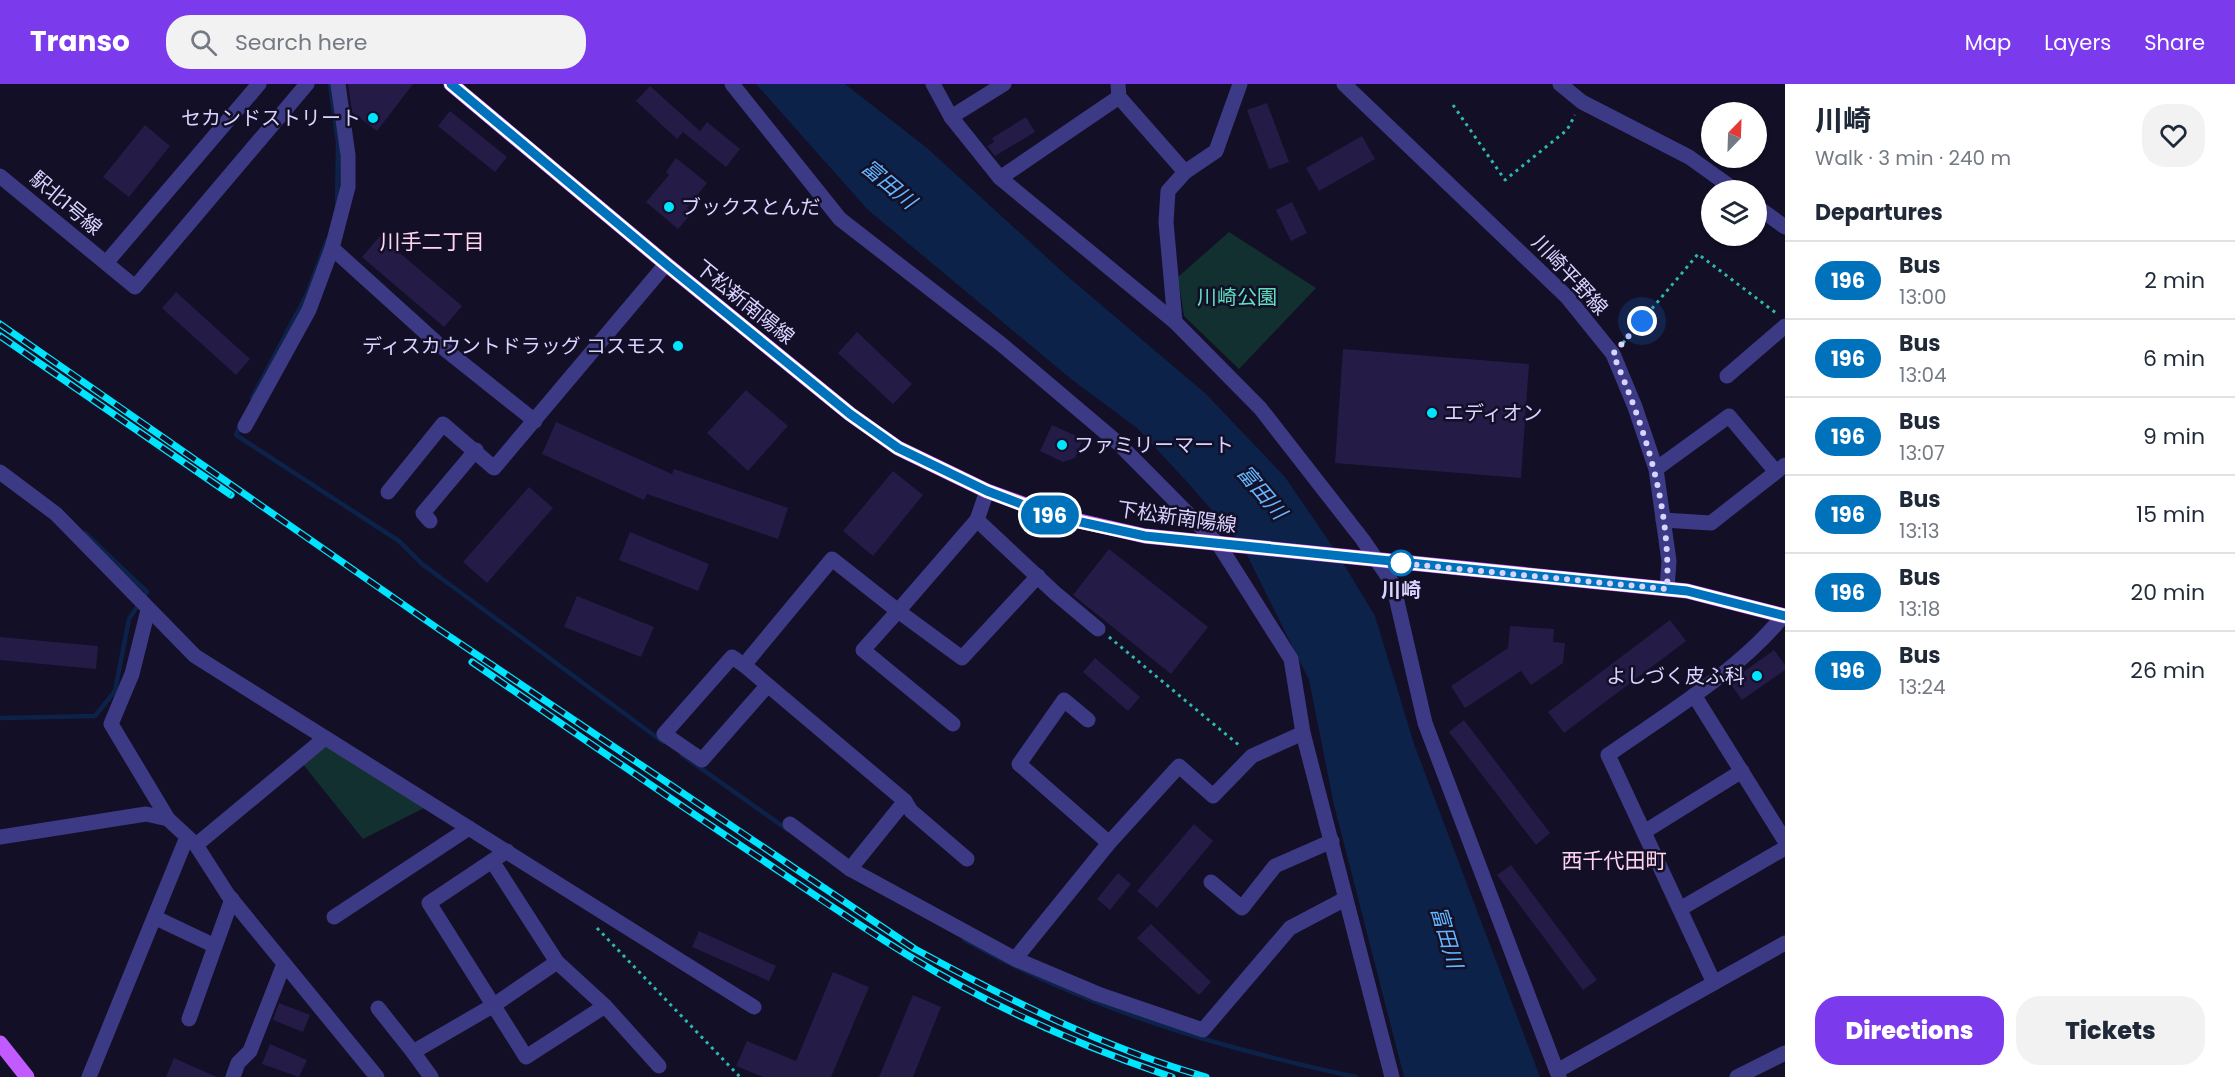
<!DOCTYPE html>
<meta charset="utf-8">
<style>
:root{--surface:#fff;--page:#f2f2f3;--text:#1f2937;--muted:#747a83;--line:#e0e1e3;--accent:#7c3aed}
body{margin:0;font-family:Poppins,"Noto Sans JP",sans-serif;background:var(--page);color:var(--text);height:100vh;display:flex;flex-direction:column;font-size:22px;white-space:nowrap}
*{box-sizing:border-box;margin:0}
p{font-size:20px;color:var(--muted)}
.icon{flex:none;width:33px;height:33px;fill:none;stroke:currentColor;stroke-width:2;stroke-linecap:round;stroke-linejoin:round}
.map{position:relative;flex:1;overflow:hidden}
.sheet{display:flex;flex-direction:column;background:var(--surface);width:450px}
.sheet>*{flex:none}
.badge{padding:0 12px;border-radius:20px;font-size:21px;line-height:39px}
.needle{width:39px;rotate:23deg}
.tools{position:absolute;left:1701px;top:18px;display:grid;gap:12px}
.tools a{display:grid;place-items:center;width:66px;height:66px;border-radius:50%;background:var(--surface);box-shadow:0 2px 4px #0004;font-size:30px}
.you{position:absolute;width:30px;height:30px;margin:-15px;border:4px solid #fff;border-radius:50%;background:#1a73e8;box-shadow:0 0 0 9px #1a73e833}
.map>.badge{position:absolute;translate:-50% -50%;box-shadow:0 0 0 3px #fff}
h2{padding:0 30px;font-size:22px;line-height:54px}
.round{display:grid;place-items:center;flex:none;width:63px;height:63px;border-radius:24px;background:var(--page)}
.overview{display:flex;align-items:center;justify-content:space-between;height:102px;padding:0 30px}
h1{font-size:28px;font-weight:800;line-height:45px}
.primary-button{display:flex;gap:12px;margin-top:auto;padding:12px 30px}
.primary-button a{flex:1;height:69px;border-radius:24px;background:var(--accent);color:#fff;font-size:24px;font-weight:800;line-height:69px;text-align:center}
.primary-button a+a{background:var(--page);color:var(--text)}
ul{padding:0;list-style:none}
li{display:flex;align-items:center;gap:18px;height:78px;padding:0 30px;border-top:2px solid var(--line)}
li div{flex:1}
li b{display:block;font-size:22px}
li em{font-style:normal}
li .badge{min-width:66px;font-weight:700;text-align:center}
header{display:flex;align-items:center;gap:36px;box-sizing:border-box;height:84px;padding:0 30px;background:var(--accent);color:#fff}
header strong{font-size:28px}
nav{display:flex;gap:33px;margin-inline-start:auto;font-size:21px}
.search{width:420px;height:54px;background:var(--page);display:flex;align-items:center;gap:15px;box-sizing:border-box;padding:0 21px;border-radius:24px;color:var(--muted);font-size:22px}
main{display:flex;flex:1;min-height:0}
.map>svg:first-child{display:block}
</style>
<header>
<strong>Transo</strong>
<div class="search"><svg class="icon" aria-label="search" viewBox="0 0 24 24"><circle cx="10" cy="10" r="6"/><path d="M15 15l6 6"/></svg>Search here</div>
<nav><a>Map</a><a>Layers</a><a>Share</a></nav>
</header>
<main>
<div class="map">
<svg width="1785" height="993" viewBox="0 0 1785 993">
<rect width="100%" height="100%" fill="#130f26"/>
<g fill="#12302f">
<polygon points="1229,148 1316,204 1239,285 1184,232 1178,193"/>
<polygon points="326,660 424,724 363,755 302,679"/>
</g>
<polygon fill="#0c2248" points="756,0 845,0 927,64 1066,191 1206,310 1285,393 1337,469 1375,532 1414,660 1540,993 1404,993 1334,721 1309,596 1242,461 1189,400 1137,344 1071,295 868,126"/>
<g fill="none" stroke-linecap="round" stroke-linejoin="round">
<g stroke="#0c2248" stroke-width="4.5">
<polyline points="330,0 338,59 337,120"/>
<polyline points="252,314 307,210 327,156"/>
<polyline points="240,341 236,351 399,457 422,480 663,658"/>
<polyline points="0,634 95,632 115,607 129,535 147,508 85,449"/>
<polyline points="682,671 788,746"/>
<path d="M965,856C1087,925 1220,964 1356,993"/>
</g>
</g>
<g fill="#241b47">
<polygon points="348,0 413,0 377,47 352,28"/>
<polygon points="650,2 700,47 707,38 740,65 726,83 683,48 677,55 636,17"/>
<polygon points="1267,19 1289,78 1269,85 1247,26"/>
<polygon points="450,27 507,73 495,88 438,42"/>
<polygon points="1026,33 1035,48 995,72 987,62 994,58 992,54"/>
<polygon points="145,41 170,62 129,113 103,93"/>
<polygon points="1362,52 1375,75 1319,107 1306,84"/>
<polygon points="676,74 707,99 687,124 692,129 678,145 646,118 669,91 666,88"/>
<polygon points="1292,118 1307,149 1291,157 1276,126"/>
<polygon points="380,152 462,222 444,243 362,173"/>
<polygon points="176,208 250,275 236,291 162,224"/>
<polygon points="857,248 912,300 893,320 838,269"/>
<polygon points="1343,265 1529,280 1521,394 1335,379"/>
<polygon points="746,306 788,342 748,387 707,349"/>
<polygon points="556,338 672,390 674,385 788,424 778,455 647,410 644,416 542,370"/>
<polygon points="1052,341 1083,355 1075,374 1063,378 1040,367"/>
<polygon points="893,387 923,411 873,472 843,447"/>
<polygon points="529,403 553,424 487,499 463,478"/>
<polygon points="630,448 709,480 698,507 619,476"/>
<polygon points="1109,465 1208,543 1171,590 1073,511"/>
<polygon points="577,512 654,543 641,573 564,543"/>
<polygon points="1670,536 1686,557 1564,649 1548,628"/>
<polygon points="1510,542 1554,545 1553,558 1565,559 1563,579 1531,601 1521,587 1465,624 1451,602 1508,564"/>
<polygon points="0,553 98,562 96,585 0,576"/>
<polygon points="1774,566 1785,581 1785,586 1742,616 1729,598"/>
<polygon points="1095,574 1140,613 1128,627 1083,588"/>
<polygon points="1464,636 1550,749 1536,761 1449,648"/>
<polygon points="1194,740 1213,757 1157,824 1137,807"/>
<polygon points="1511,781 1597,896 1583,906 1497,791"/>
<polygon points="1118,789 1131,800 1110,826 1097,815"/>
<polygon points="1151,840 1211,898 1199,911 1137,854"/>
<polygon points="699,847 776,882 769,897 692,863"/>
<polygon points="833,888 869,903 831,993 763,993 736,982 747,957 796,977"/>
<polygon points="913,911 941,923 913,993 879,993"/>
<polygon points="279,919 310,931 303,948 273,936"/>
<polygon points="270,960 307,976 299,993 262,980"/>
<polygon points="174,974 217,993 166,993"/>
</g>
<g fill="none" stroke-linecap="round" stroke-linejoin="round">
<g stroke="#2fb8b0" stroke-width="3" stroke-dasharray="3 4.5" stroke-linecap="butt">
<polyline points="1453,21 1505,96 1567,46 1575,31"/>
<polyline points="1623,259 1698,170 1776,229"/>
<polyline points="1109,553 1240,662"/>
<polyline points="597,844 740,993"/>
</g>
<g stroke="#3d3a85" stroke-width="15">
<polyline points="732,0 840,135 1001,260 1118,359 1219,461 1291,575 1303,649 1392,993"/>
<polyline points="933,0 951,33 1000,94 1175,238 1260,324 1363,456 1393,500 1425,639 1559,993"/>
<polyline points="1118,0 1119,13 1185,88"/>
<polyline points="1344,0 1567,213 1613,270 1635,323 1656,385 1669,477 1667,505"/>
<polyline points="1560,0 1582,18 1689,73 1735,106"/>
<polyline points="951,33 1004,0"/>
<polyline points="0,92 135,203 307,0"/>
<polyline points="1000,94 1119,13"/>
<polyline points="1756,122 1785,143"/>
<polyline points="332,164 437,259 535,337"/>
<polyline points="106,179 259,0"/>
<polyline points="1175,238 1166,138 1168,107 1185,88 1216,67 1240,0"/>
<polyline points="1727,292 1785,242"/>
<polyline points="245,342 309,226 332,164 348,103 348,71 338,0"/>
<polyline points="1656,385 1729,332 1776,388"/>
<polyline points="0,388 56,430 195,572 754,923"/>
<polyline points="388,408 443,340 494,384 666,180"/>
<polyline points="977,436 1055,509 1098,545"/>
<polyline points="1663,436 1711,439 1785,381"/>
<polyline points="430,437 423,429 476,366"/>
<polyline points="148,526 132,590 111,640 168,735"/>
<polyline points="744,581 832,475 898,527 977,436 987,407"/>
<polyline points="767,602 702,676 664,650 732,573 744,581 905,717 850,785 1015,875 1098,910 1203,946 1290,844 1345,815"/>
<polyline points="1694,611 1785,757"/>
<polyline points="1088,636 1064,616 1019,680 1109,759"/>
<polyline points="953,640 863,566 898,527 962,574 1038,492"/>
<polyline points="905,717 911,727 967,775"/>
<polyline points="790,740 850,785"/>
<polyline points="1644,748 1742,687"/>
<polyline points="0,753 146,730 168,735 196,761 228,811 377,993"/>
<polyline points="196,761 325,654"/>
<polyline points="507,767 429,819 526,973 605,922"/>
<polyline points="1211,798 1242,824 1275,782 1332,757"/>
<polyline points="1680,825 1785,764"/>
<polyline points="334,833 469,744"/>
<polyline points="156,834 215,862"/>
<polyline points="1015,875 1109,759 1179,682 1213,712 1252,672 1303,649"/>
<polyline points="557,878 605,922 659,982"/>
<path d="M1714,899L1608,671C1665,631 1740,586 1783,532"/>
<polyline points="378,924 413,968"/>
<polyline points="189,935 232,815"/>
<polyline points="1557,987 1785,859"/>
<polyline points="89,993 187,753"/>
<polyline points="233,993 238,979 250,967 284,880"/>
<polyline points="431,993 413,968 494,921 557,878 492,777"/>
<polyline points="1737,993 1785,969"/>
</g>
<g stroke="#c25bff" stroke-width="15">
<polyline points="451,0 666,180 850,330 898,364 987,407 1053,431 1145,452 1687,507 1785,532"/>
<polyline points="0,959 27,993"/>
</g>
<g stroke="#00e5ff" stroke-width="7">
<g id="rail">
<path d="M0,240L440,546L915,865C1007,915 1105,964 1206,993"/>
<polyline points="0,252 231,411"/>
<path d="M472,578C568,644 664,711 761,775C810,808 858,841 909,872C989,921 1083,963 1172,993"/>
</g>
</g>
<use href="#rail" stroke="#130f26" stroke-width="4.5" stroke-dasharray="14" stroke-linecap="butt"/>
</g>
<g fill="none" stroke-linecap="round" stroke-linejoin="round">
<g stroke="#fff" stroke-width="14">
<polyline id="line" points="451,0 666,180 850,330 898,364 987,407 1053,432 1145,452 1687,507 1785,532"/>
</g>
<use href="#line" stroke="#0072bc" stroke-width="9"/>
<path stroke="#d9d4ff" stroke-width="6" stroke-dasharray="0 10.8" d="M1401,479H1398L1667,505C1671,422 1645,345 1613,270L1642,237"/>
</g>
<g fill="#00e5ff" stroke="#130f26" stroke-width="2">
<circle cx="373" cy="34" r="6"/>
<circle cx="669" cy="123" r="6"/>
<circle cx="678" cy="262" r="6"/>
<circle cx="1432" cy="329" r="6"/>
<circle cx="1062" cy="361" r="6"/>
<circle cx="1757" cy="592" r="6"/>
</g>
<circle fill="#fff" stroke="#0072bc" stroke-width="3" cx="1401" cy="479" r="12"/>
<g text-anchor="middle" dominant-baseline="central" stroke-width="5" stroke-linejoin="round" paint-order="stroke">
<g font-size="20" fill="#d9d4ff" stroke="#130f26" text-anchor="end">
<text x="361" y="34">セカンドストリート</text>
<text x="681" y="123" text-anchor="start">ブックスとんだ</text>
<text x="666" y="262">ディスカウントドラッグ コスモス</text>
<text x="1444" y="329" text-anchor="start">エディオン</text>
<text x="1074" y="361" text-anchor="start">ファミリーマート</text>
<text x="1745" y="592">よしづく皮ふ科</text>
</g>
<g font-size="20" fill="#d9d4ff" stroke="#130f26">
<text transform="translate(66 119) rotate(40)">駅北1号線</text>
<text transform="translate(1570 191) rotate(47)">川崎平野線</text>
<text transform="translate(745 218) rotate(39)">下松新南陽線</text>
<text transform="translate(1177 433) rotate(8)">下松新南陽線</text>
</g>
<g font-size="20" fill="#5fe0c0" stroke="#130f26">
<text x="1237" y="213">川崎公園</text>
</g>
<g font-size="20" font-weight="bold" fill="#d9d4ff" stroke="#130f26">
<text x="1401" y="506">川崎</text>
</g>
<g font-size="21" font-style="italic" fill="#62b6ff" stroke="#130f26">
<text transform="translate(889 100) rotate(40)">富田川</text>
<text transform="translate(1262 408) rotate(50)">富田川</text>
<text transform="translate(1447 853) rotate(74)">富田川</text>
</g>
<g font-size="21" fill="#ffd6f0" stroke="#130f26">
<text x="432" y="157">川手二丁目</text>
<text x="1614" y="776">西千代田町</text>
</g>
</g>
</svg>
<div class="tools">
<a><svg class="needle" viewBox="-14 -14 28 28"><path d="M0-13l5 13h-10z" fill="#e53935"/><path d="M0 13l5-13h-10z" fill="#747a83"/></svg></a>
<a><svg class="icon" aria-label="layers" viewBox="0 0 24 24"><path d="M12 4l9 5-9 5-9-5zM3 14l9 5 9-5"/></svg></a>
</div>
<div class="you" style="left:1642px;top:237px"></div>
<b class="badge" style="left:1050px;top:431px;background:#0072bc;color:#fff">196</b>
</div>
<section class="sheet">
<div class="overview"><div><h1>川崎</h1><p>Walk · 3 min · 240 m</p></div><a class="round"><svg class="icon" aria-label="heart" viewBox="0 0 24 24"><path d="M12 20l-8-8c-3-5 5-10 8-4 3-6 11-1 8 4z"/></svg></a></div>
<h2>Departures</h2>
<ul>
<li><span class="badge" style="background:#0072bc;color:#fff">196</span><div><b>Bus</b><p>13:00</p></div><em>2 min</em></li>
<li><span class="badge" style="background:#0072bc;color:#fff">196</span><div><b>Bus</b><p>13:04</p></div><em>6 min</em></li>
<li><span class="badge" style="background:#0072bc;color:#fff">196</span><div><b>Bus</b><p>13:07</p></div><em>9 min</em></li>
<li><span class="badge" style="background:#0072bc;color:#fff">196</span><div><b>Bus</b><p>13:13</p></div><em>15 min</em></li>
<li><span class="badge" style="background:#0072bc;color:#fff">196</span><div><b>Bus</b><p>13:18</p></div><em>20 min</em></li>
<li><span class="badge" style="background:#0072bc;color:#fff">196</span><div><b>Bus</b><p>13:24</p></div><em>26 min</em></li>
</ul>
<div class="primary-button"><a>Directions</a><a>Tickets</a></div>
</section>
</main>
